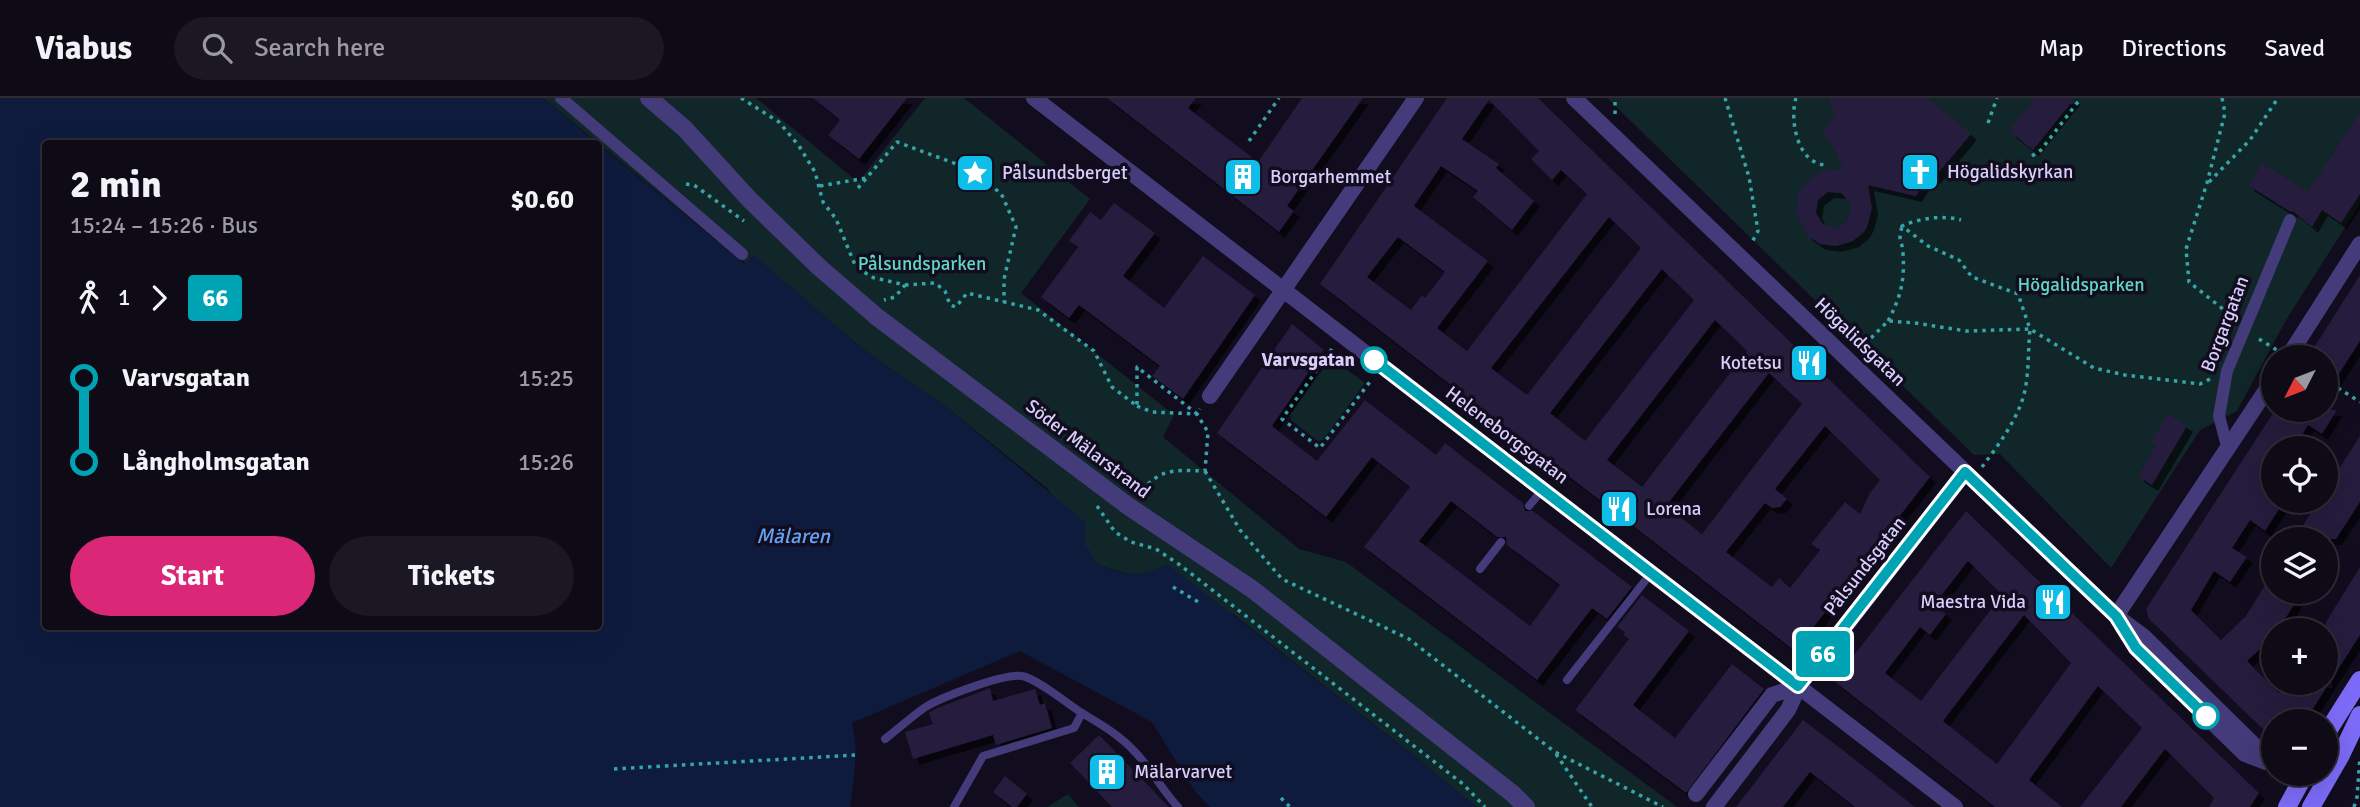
<!DOCTYPE html>
<meta charset="utf-8">
<style>
:root{--surface:#0e0a16;--page:#1c1823;--text:#f1f3f6;--muted:#9b9aa1;--line:#2e2b35;--accent:#db2777}
body{margin:0;font-family:Signika,sans-serif;background:var(--page);color:var(--text);height:100vh;display:flex;flex-direction:column;font-size:26px;white-space:nowrap}
*{box-sizing:border-box;margin:0}
p{font-size:23px;color:var(--muted)}
.icon{flex:none;width:38px;height:38px;fill:none;stroke:currentColor;stroke-width:2;stroke-linecap:round;stroke-linejoin:round}
.map{position:relative;flex:1;overflow:hidden}
.sheet{position:absolute;left:42px;top:42px;width:560px;height:490px;display:flex;flex-direction:column;background:var(--surface);border-radius:7px;box-shadow:0 7px 28px #0002,0 0 0 2px var(--line)}
.sheet>*{flex:none}
.badge{padding:0 14px;border-radius:5px;font-size:24px;line-height:46px}
.needle{width:46px;rotate:228deg}
.buttons{position:absolute;left:2261px;top:247px;display:grid;gap:14px}
.buttons a{display:grid;place-items:center;width:77px;height:77px;border-radius:50%;background:var(--surface);box-shadow:0 7px 28px #0002,0 0 0 2px var(--line);font-size:35px}
.map>.badge{position:absolute;translate:-50% -50%;box-shadow:0 0 0 4px #fff}
.legs{display:flex;align-items:center;gap:10px;height:77px;padding:0 28px;font-size:23px}
.legs p{margin-inline-start:auto}
.overview{display:flex;align-items:center;justify-content:space-between;height:119px;padding:0 28px}
h1{font-size:38px;font-weight:800;line-height:52px}
.action{display:flex;gap:14px;margin-top:auto;padding:14px 28px}
.action a{flex:1;height:80px;border-radius:42px;background:var(--accent);color:#fff;font-size:28px;font-weight:800;line-height:80px;text-align:center}
.action a+a{background:var(--page);color:var(--text)}
ul{padding:0 28px;list-style:none}
li{display:flex;align-items:center;gap:24px;height:84px;font-size:26px}
li i{display:grid;place-items:center;width:10px;height:100%;margin:0 9px;background:currentColor}
li i::after{content:'';width:18px;height:18px;margin:-9px;border:5px solid;border-radius:50%;background:var(--surface)}
li p{margin-inline-start:auto}
li:first-child i{background:linear-gradient(#0000 50%,currentColor 0)}
li:last-child i{background:linear-gradient(currentColor 50%,#0000 0)}
header{display:flex;align-items:center;gap:42px;box-sizing:border-box;height:98px;padding:0 35px;background:var(--surface);border-bottom:2px solid var(--line)}
header strong{font-size:33px}
nav{display:flex;gap:38px;margin-inline-start:auto;font-size:24px}
.search{width:490px;height:63px;background:var(--page);display:flex;align-items:center;gap:18px;box-sizing:border-box;padding:0 24px;border-radius:38px;color:var(--muted);font-size:26px}
.map>svg:first-child{display:block}
</style>
<header>
<strong>Viabus</strong>
<div class="search"><svg class="icon" aria-label="search" viewBox="0 0 24 24"><circle cx="10" cy="10" r="6"/><path d="M15 15l6 6"/></svg>Search here</div>
<nav><a>Map</a><a>Directions</a><a>Saved</a></nav>
</header>
<div class="map">
<svg width="2360" height="709" viewBox="0 0 2360 709">
<defs>
<filter id="shadow"><feDropShadow dx="6" dy="6" stdDeviation="0" flood-color="#0009"/></filter>
</defs>
<rect width="100%" height="100%" fill="#120d1e"/>
<g fill="#112628">
<polygon points="543,0 756,0 858,84 925,0 964,0 1090,101 1021,195 1174,317 1163,339 1299,451 1346,464 1677,709 1476,709 1418,661 1234,517 1151,474 1132,477 1098,467 1048,391 945,308 864,252 753,157 746,166"/>
<polygon points="1607,0 2360,0 2360,106 2286,222 2237,313 2200,332 2111,470 2000,356 1974,357"/>
<polygon points="1331,260 1365,285 1323,342 1318,343 1291,322 1290,317"/>
<polygon points="1068,696 1079,709 1047,709"/>
</g>
<path fill="#0e1b3d" d="M0,0H543L598,46H46V528H598V46L745,166L754,157L864,252L945,308L1086,425L1085,446L1098,467C1128,477 1139,480 1167,466L1418,661L1476,709H1210L1194,692L1152,624L1020,553L852,625C859,652 854,681 850,709H0Z"/>
<g fill="#251b3e" fill-rule="evenodd" filter="url(#shadow)">
<polygon points="813,0 907,0 859,61 828,37 840,22"/>
<polygon points="1107,0 1196,0 1188,10 1258,64 1302,0 1363,0 1287,108 1294,113 1279,134"/>
<path d="M1447,0H1538L1930,379L1795,553L1320,186ZM1489,2L1539,53L1531,61L1552,82L1561,72L1587,96L1467,253L1437,230L1488,163L1414,108L1441,68L1478,93L1473,99L1512,132L1534,103L1496,70L1499,66L1462,41ZM1609,119L1641,150L1527,297L1491,270ZM1398,139L1445,174L1425,200L1422,197L1411,212L1367,179ZM1662,171L1694,202L1585,343L1550,315ZM1715,222L1747,253L1642,389L1607,362ZM1769,275L1802,306L1702,436L1666,408ZM1825,328L1880,382L1870,395L1860,416L1845,404L1811,446L1820,452L1790,490L1779,480L1772,489L1726,454L1765,405L1772,410L1780,409L1787,401L1775,391Z"/>
<path d="M1829,0H1928L1971,36L1934,80L1929,77L1916,98L1868,87L1872,110L1868,126L1864,134L1853,143L1836,148L1820,146L1807,137L1797,118L1796,109L1799,94L1810,81L1824,73L1844,70L1823,33L1835,17ZM1828,94L1841,95L1850,105V118L1842,128L1835,130L1823,126L1816,115L1818,102Z"/>
<polygon points="2035,0 2075,0 2033,52 2009,33"/>
<polygon points="2360,14 2360,96 2341,125 2322,112 2312,129 2294,114 2289,113 2248,87 2262,65 2308,94"/>
<polygon points="1114,105 1155,135 1123,178 1164,210 1203,158 1255,197 1183,301 1152,278 1160,268 1079,207 1069,220 1041,199 1078,149 1069,143 1090,114 1101,122"/>
<polygon points="2360,177 2360,243 2326,296 2326,259 2308,259"/>
<path d="M1292,226L1324,252L1272,328L1317,363L1365,302L1436,357L1445,345L1523,405L1525,413H1533L1632,489L1607,521L1592,510L1537,582L1364,449L1410,389L1387,371L1372,359L1326,419L1217,335ZM1451,403L1497,439H1506L1507,447L1560,487L1530,528L1419,443Z"/>
<polygon points="2275,312 2337,312 2322,336 2308,327 2295,350 2273,350 2273,382 2264,396 2281,408 2265,433 2250,422 2232,450 2247,459 2230,484 2214,473 2191,512 2221,542 2246,518 2273,474 2273,494 2302,494 2278,532 2273,532 2273,539 2247,563 2279,595 2285,584 2326,584 2326,524 2360,469 2360,537 2305,623 2273,623 2273,641 2149,521 2146,511"/>
<polygon points="2168,316 2187,328 2152,387 2138,378 2156,347 2151,344"/>
<polygon points="2360,338 2360,404 2336,441 2294,441 2319,402 2326,402 2326,391"/>
<path d="M1966,413L2259,695L2250,709H2209L2214,700L2165,651L2121,709H2080L2142,630L2098,588L2029,682L2062,709H1995L1834,583ZM1968,463L2002,497L1921,603L1885,575L1920,529L1930,537L1946,516L1934,507ZM2024,517L2071,565L1997,666L1943,623Z"/>
<polygon points="1642,497 1689,533 1633,607 1675,640 1732,566 1764,591 1686,695 1575,612 1629,541 1623,537 1625,534 1617,529"/>
<polygon points="990,590 993,603 1035,591 1040,607 1045,605 1052,630 996,647 993,637 913,661 905,634 933,626 929,615 935,611"/>
<polygon points="1803,622 1844,653 1915,709 1855,709 1810,674 1783,709 1736,709"/>
<polygon points="1099,637 1145,684 1169,709 1112,709 1070,665"/>
<polygon points="1005,678 1027,696 1017,709 1012,709 993,694"/>
</g>
<g fill="none" stroke-linecap="round" stroke-linejoin="round">
<g stroke="#35a5a9" stroke-width="3.5" stroke-dasharray="3.5 5" stroke-linecap="butt">
<polyline points="741,0 779,24 799,48 815,74 823,104 836,121 855,167 871,179 905,187 895,199 884,202"/>
<polyline points="1725,0 1749,79 1758,133 1751,146"/>
<path d="M1796,0C1789,23 1798,68 1828,67"/>
<polyline points="2222,0 2225,15 2207,85 2186,151 2189,184 2233,219"/>
<polyline points="1615,16 1615,0"/>
<polyline points="1988,25 1997,0"/>
<polyline points="1249,43 1279,0"/>
<polyline points="2032,58 2041,52 2081,0"/>
<polyline points="2209,84 2250,42 2278,0"/>
<polyline points="686,86 694,87 744,123"/>
<polyline points="820,88 866,80"/>
<polyline points="858,90 897,44 959,67 1001,95 1016,129 1004,181 1004,204"/>
<polyline points="905,187 935,185 945,193 950,207 956,209 967,195 1038,212 1094,253 1112,289 1137,308 1137,269 1197,316 1200,311"/>
<path d="M1888,223C1900,200 1905,184 1903,156C1903,143 1897,143 1902,129"/>
<polyline points="1332,251 1282,321 1320,350 1372,281"/>
<path d="M1859,252L1888,223L1915,225L1966,233L2030,231L2018,196L1972,179L1959,162L1928,148L1902,128C1920,120 1942,117 1961,122"/>
<polyline points="2338,290 2360,304"/>
<path d="M1137,308L1152,314L1197,316L1208,334L1205,373C1174,372 1158,370 1139,397"/>
<path d="M1982,369C1999,346 2019,320 2025,292C2029,272 2028,251 2030,231L2094,270L2125,277L2200,286L2212,280"/>
<polyline points="1205,373 1240,432 1282,481 1409,541 1555,654 1663,709"/>
<polyline points="1097,408 1115,434 1131,444 1156,451 1180,467 1463,686 1485,709"/>
<polyline points="1173,489 1200,505"/>
<polyline points="1556,656 1592,709"/>
<polyline points="614,671 855,657"/>
<polyline points="1281,700 1290,709"/>
<polyline points="2354,709 2357,699 2360,659"/>
</g>
<g stroke="#443b7a" stroke-width="8">
<polyline points="1529,408 1543,391"/>
<polyline points="1480,471 1501,444"/>
<polyline points="1567,582 1652,474"/>
<path d="M885,641C898,631 910,620 924,610C939,600 1004,575 1022,578C1036,580 1068,606 1082,615"/>
<path d="M954,709L983,658L1074,630L1082,615C1102,627 1121,638 1136,655C1152,672 1162,692 1178,709"/>
</g>
<g stroke="#443b7a" stroke-width="12">
<polyline points="561,0 742,156"/>
<polyline points="2227,348 2219,318 2227,273 2290,122"/>
</g>
<g stroke="#443b7a" stroke-width="16">
<polyline points="1034,0 1955,709"/>
<polyline points="1574,0 2116,518 2144,539 2256,649 2273,658"/>
<polyline points="2288,259 2360,146"/>
<polyline points="1210,298 1416,0"/>
<polyline points="2116,518 2273,282"/>
<polyline points="2121,526 2136,550 2245,656 2266,664"/>
<polyline points="1696,696 1772,597 1799,588"/>
<polyline points="1714,709 1788,612 1799,588 1965,374"/>
</g>
<polyline stroke="#443b7a" stroke-width="18" points="649,0 685,31 750,102 819,169 877,219 1128,408 1252,491 1513,696 1526,709"/>
<g stroke="#7b6bf6" stroke-width="18">
<polyline points="2326,636 2360,582"/>
<polyline points="2287,709 2305,676"/>
<polyline points="2311,709 2341,657 2360,617"/>
</g>
<polyline stroke="#35a5a9" stroke-width="3.5" stroke-dasharray="3.5 5" stroke-linecap="butt" points="2259,241 2288,259"/>
</g>
<g fill="none" stroke-linecap="round" stroke-linejoin="round">
<g stroke="#fff" stroke-width="16">
<polyline id="line-1" points="1374,262 1798,588 1965,374 2116,518 2136,550 2206,618"/>
</g>
<use href="#line-1" stroke="#00a3b4" stroke-width="10"/>
</g>
<defs>
<g id="church-square" transform="scale(2.0125)"><rect x="-9" y="-9" width="18" height="18" rx="4" fill="#0ebde8" stroke="#120d1e"/><path d="M-1.2-6h2.4v3.5h3.3v2.4h-3.3V6h-2.4V-.1h-3.3v-2.4h3.3Z" fill="#fff"/></g>
<g id="sight-square" transform="scale(2.0125)"><rect x="-9" y="-9" width="18" height="18" rx="4" fill="#0ebde8" stroke="#120d1e"/><path d="M0-6L1.8-2.2L6-1.7L2.9 1.2L3.7 5.4L0 3.3L-3.7 5.4L-2.9 1.2L-6-1.7L-1.8-2.2Z" fill="#fff"/></g>
<g id="building-square" transform="scale(2.0125)"><rect x="-9" y="-9" width="18" height="18" rx="4" fill="#0ebde8" stroke="#120d1e"/><path d="M-4-6H4V6H1V3H-1V6H-4ZM-2.5-4.3h1.7v1.8h-1.7ZM.8-4.3h1.7v1.8H.8ZM-2.5-1h1.7V.8h-1.7ZM.8-1h1.7V.8H.8Z" fill="#fff"/></g>
<g id="restaurant-square" transform="scale(2.0125)"><rect x="-9" y="-9" width="18" height="18" rx="4" fill="#0ebde8" stroke="#120d1e"/><path d="M-5-6h1v4h1v-4h1v4h1v-4h1v5L-1.5 .5V6h-2V.5L-5-1ZM5-6V6H3V1.5H1.5Q1.5-4 5-6Z" fill="#fff"/></g>
</defs>
<g fill-rule="evenodd">
<use href="#church-square" x="1920" y="74"/>
<use href="#sight-square" x="975" y="75"/>
<use href="#building-square" x="1243" y="79"/>
<use href="#restaurant-square" x="1809" y="265"/>
<use href="#restaurant-square" x="1619" y="411"/>
<use href="#restaurant-square" x="2053" y="504"/>
<use href="#building-square" x="1107" y="674"/>
</g>
<g fill="#fff" stroke="#00a3b4" stroke-width="3.5">
<circle cx="1374" cy="262" r="12"/>
<circle cx="2206" cy="618" r="12"/>
</g>
<g text-anchor="middle" dominant-baseline="central" stroke-width="7" stroke-linejoin="round" paint-order="stroke">
<g font-size="19" fill="#d7cefc" stroke="#120d1e" text-anchor="start">
<text x="1947" y="74">Högalidskyrkan</text>
<text x="1002" y="75">Pålsundsberget</text>
<text x="1270" y="79">Borgarhemmet</text>
<text x="1782" y="265" text-anchor="end">Kotetsu</text>
<text x="1646" y="411">Lorena</text>
<text x="2026" y="504" text-anchor="end">Maestra Vida</text>
<text x="1134" y="674">Mälarvarvet</text>
</g>
<g font-size="19" fill="#5fd7c4" stroke="#120d1e">
<text x="922" y="166">Pålsundsparken</text>
<text x="2081" y="187">Högalidsparken</text>
</g>
<g font-size="19" fill="#d7cefc" stroke="#120d1e">
<text transform="translate(2225 226) rotate(-69)">Borgargatan</text>
<text transform="translate(1860 244) rotate(44)">Högalidsgatan</text>
<text transform="translate(1507 337) rotate(37)">Heleneborgsgatan</text>
<text transform="translate(1088 351) rotate(37)">Söder Mälarstrand</text>
<text transform="translate(1865 468) rotate(-52)">Pålsundsgatan</text>
</g>
<g font-size="19" font-weight="bold" fill="#d7cefc" stroke="#120d1e" text-anchor="end">
<text x="1355" y="262">Varvsgatan</text>
</g>
<g font-size="21" font-style="italic" fill="#62a3f6" stroke="#120d1e">
<text x="793" y="438">Mälaren</text>
</g>
</g>
</svg>
<div class="buttons">
<a><svg class="needle" viewBox="-14 -14 28 28"><path d="M0-13l5 13h-10z" fill="#e53935"/><path d="M0 13l5-13h-10z" fill="#9b9aa1"/></svg></a>
<a><svg class="icon" aria-label="locate" viewBox="0 0 24 24"><circle cx="12" cy="12" r="6"/><path d="M12 2v4M12 18v4M2 12h4M18 12h4"/></svg></a>
<a><svg class="icon" aria-label="layers" viewBox="0 0 24 24"><path d="M12 4l9 5-9 5-9-5zM3 14l9 5 9-5"/></svg></a>
<a>+</a>
<a>−</a>
</div>
<b class="badge" style="left:1823px;top:556px;background:#00a3b4;color:#fff">66</b>
<section class="sheet">
<div class="overview"><div><h1>2 min</h1><p>15:24 – 15:26 · Bus</p></div><b>$0.60</b></div>
<div class="legs"><svg class="icon" aria-label="walk" viewBox="0 0 24 24"><circle cx="13" cy="4" r="2"/><path d="M13 8l-2 6 4 7M11 14l-3 7M7 12l3-4h3l4 4"/></svg>1<svg class="icon" aria-label="forward" viewBox="0 0 24 24"><path d="M9 5l7 7-7 7"/></svg><b class="badge" style="background:#00a3b4;color:#fff">66</b></div>
<ul>
<li><i style="color:#00a3b4"></i><b>Varvsgatan</b><p>15:25</p></li>
<li><i style="color:#00a3b4"></i><b>Långholmsgatan</b><p>15:26</p></li>
</ul>
<div class="action"><a>Start</a><a>Tickets</a></div>
</section>
</div>
